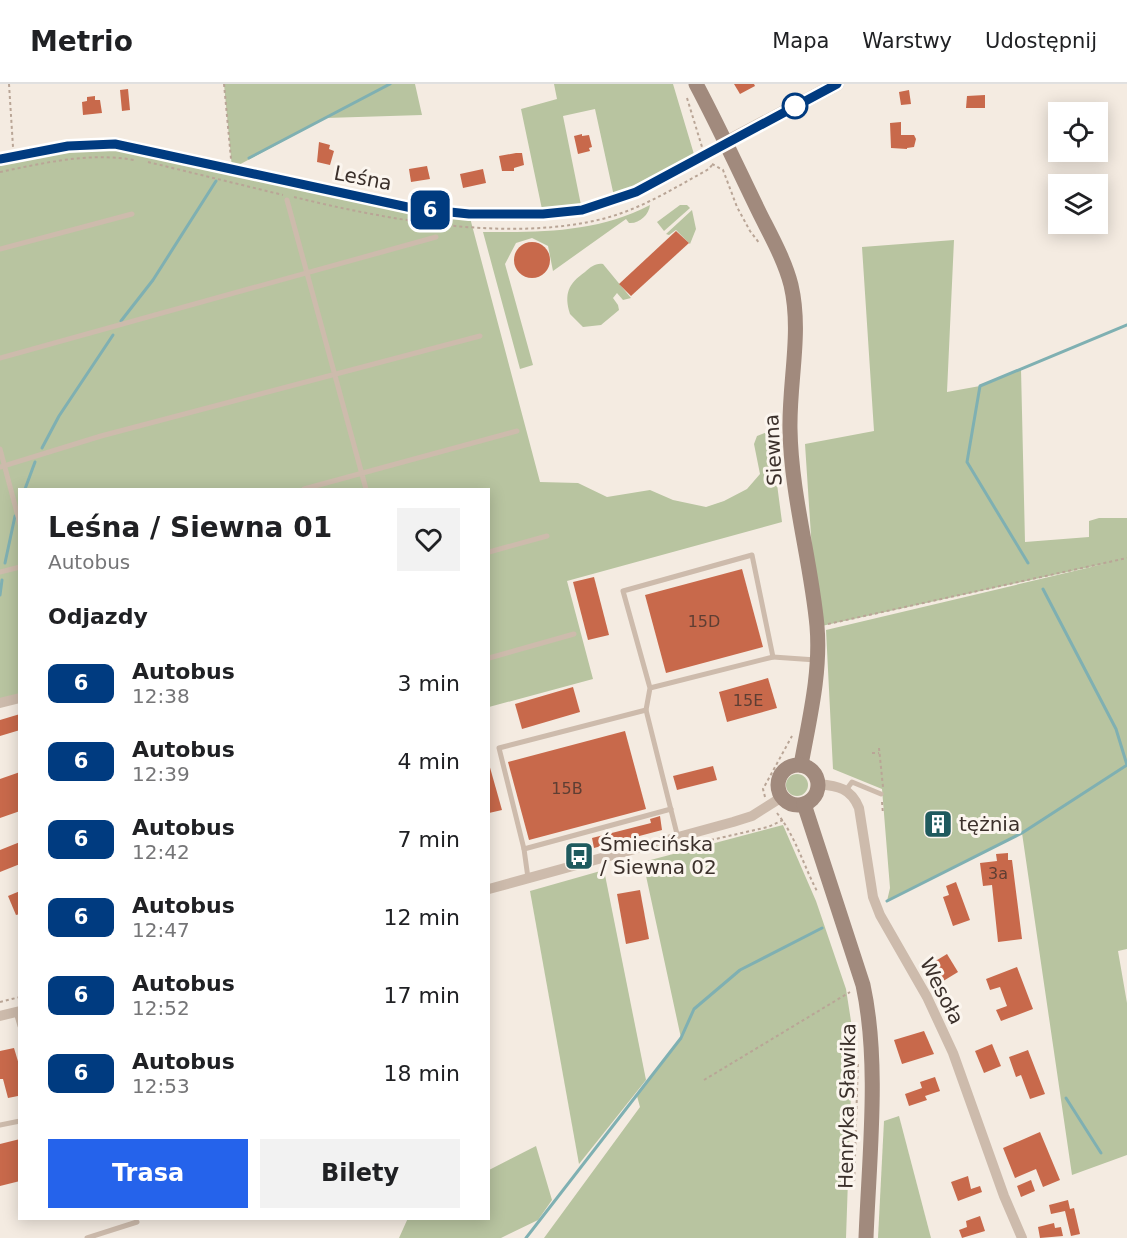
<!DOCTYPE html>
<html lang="pl">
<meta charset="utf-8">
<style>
:root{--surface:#fff;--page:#f2f2f2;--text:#202124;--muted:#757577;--line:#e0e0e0;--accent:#2563eb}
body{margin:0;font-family:"DejaVu Sans",sans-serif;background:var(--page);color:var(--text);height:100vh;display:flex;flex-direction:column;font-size:22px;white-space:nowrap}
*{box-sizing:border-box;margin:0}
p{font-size:20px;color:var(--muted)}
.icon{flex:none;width:33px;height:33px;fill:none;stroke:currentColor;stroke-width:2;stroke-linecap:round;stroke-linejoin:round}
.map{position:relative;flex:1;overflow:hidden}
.sheet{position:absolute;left:18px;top:404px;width:472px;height:732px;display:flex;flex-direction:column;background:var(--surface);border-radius:0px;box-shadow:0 3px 15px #0003}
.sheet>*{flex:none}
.badge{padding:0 12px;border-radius:9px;font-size:21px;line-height:39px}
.buttons{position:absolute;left:1048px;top:18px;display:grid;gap:12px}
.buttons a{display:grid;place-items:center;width:60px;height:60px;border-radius:0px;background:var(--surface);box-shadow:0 3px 15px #0003;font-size:30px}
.map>.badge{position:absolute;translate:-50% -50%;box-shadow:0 0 0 3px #fff}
h2{padding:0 30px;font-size:22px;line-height:54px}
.round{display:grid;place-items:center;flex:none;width:63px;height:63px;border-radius:0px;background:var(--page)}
.head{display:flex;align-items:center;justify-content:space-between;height:102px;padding:0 30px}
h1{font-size:28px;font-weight:600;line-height:45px}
.cta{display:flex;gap:12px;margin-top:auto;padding:12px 30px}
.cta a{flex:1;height:69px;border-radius:0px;background:var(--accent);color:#fff;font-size:24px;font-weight:600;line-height:69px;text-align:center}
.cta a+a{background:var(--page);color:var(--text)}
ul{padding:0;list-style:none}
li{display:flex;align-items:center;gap:18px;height:78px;padding:0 30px}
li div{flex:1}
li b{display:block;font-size:22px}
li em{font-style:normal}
li .badge{min-width:66px;font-weight:700;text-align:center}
header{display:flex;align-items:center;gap:36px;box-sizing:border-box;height:84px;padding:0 30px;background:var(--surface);border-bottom:2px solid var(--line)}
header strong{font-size:28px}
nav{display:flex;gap:33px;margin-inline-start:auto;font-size:21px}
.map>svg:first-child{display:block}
</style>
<header>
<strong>Metrio</strong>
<nav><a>Mapa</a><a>Warstwy</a><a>Udostępnij</a></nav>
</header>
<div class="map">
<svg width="1127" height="1154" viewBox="0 0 1127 1154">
<rect width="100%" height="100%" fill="#f4ebe1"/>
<g fill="#b8c4a0">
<polygon points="224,0 415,0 422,31 326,34 233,84 469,130 540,398 578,399 607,413 650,406 673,416 706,423 724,417 747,405 760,390 754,360 757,352 770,347 782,438 567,497 593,595 489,623 489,405 20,405 19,614 0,619 0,75 92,60 232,84"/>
<polygon points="554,0 673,0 696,77 615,117 595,25 563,32 582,126 543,130 521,25 557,15"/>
<path d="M650,121C649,131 639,140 629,139L626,135L553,187L548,162L532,154L516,159L505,180L533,281L520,285L483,148C541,148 597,149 650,121Z"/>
<polygon points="680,121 687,121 690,124 664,147 657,138"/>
<polygon points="692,126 696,145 690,160 676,146 669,151 666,150"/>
<polygon points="954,156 947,308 980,302 1021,285 1025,458 1089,453 1089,437 1099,434 1127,434 1127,865 1118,867 1127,919 1127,1071 1072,1091 1022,749 887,817 890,804 882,705 833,685 826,546 1108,479 817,543 805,360 874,347 862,163"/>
<path d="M603,180L631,214L623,216L617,209L613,214L618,221L619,226L601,241L583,243L570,230C564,210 568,200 585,188C591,183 595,179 603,180Z"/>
<circle cx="797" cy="701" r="11"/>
<polygon points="783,741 816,817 846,905 853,950 846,1154 544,1154 640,1023 637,1012 681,954 643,778"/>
<polygon points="604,786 646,996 579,1080 530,807"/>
<polygon points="899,1032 931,1154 878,1154 884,1037"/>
<polygon points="536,1062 552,1116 538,1136 501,1154 399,1154 408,1134 489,1134 489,1086"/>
</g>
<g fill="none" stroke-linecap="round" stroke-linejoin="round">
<g stroke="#7fb0b2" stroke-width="3">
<polyline points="249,74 390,0"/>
<polyline points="121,237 153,196 216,97"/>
<polyline points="42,364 59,332 113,251"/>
<polyline points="25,405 35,378"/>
<polyline points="5,479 15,432"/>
<polyline points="1028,479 967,378 980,302 1127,241"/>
<polyline points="0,511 2,496"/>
<polyline points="887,817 1022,749 1127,681 1116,645 1043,505"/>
<polyline points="1066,1014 1101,1069"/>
<polyline points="526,1154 681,954 694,925 740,886 822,844"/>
</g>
</g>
<g fill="#c8694b">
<polygon points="734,0 754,0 755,2 740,10"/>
<polygon points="128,5 130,26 122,27 120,6"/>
<polygon points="909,6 911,20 901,21 899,8"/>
<polygon points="985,11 985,24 966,24 967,12"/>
<polygon points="95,12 95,16 100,16 102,29 83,31 82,18 87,17 87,13"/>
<polygon points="901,38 901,51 914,51 916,55 914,63 907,64 907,65 891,64 890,39"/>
<polygon points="582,50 582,52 589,51 592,63 589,64 590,67 578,70 574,52"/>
<polygon points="319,58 330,61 329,65 334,67 330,81 317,78"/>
<polygon points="516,69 522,69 524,81 514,84 514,87 502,87 499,72"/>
<polygon points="427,82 430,95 411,98 409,85"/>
<polygon points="483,85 486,99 463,104 460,90"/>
<polygon points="676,147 689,159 631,212 619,200"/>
<circle cx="532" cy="176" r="18"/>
<polygon points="742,485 763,563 666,589 645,511"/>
<polygon points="594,493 609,551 588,556 573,498"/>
<polygon points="768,594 777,624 727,638 719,608"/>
<polygon points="573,603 580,628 522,645 515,620"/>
<polygon points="20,630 20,646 0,652 0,636"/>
<polygon points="625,647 646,725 529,756 508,678"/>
<polygon points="489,680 502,726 489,729"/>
<polygon points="713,682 717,696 677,706 673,692"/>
<polygon points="20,688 20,727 0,734 0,695"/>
<polygon points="660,732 662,746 594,764 592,754 651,739 650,735"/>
<polygon points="20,758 20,780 0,788 0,766"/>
<polygon points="1008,769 1008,776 1012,776 1022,855 998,858 992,801 983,802 980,779 997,777 996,770"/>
<polygon points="956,798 970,836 953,842 943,813 949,811 946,802"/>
<polygon points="640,806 649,855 626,860 617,810"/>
<polygon points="20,807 20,830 16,831 8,812"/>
<polygon points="947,870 958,888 940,899 929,881"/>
<polygon points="1017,883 1033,925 1001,937 996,926 1007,922 1000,903 990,906 986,895"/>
<polygon points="924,947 934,970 902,980 894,956"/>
<polygon points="992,960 1001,982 984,989 975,967"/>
<polygon points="14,964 20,984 20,1009 18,1012 8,1014 3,995 0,995 0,967"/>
<polygon points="1028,966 1045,1010 1030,1015 1021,991 1016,993 1009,973"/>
<polygon points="935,993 940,1007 925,1012 927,1016 909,1022 905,1010 922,1004 920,998"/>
<polygon points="1040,1048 1060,1096 1043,1103 1036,1085 1015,1094 1003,1064"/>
<polygon points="20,1055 20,1097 0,1102 0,1060"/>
<polygon points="968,1092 971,1105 980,1102 982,1108 958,1117 951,1098"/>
<polygon points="1031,1096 1035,1107 1021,1113 1017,1102"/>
<polygon points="1068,1116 1070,1125 1074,1124 1080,1150 1071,1152 1065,1127 1051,1130 1049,1121"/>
<polygon points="980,1132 985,1147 962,1154 959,1146 967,1143 966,1137"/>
<polygon points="1054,1139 1055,1144 1061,1143 1063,1152 1040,1154 1038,1143"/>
</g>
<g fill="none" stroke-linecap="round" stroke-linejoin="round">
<g stroke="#b9a596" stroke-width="2" stroke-dasharray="3 3" stroke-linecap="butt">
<polyline points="9,0 13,63"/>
<polyline points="224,0 231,75"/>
<polyline points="687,14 702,63"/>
<polyline points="148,78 283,111"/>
<polyline points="712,80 723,86 737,123 750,147 760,160"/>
<path d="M0,88C44,79 89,68 134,76"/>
<path d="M294,113C388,136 511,159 606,134C643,124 676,103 709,85L712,81"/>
<polyline points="828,540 1127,474"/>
<polyline points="879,664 883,703"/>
<polyline points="872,669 879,669"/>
<polyline points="765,713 763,705 792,652"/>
<polyline points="882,718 883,730"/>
<path d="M777,729C796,753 804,783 818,809"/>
<polyline points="711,756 768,743 783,736"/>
<polyline points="0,918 20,913"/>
<polyline points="704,996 850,908"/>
<polyline points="854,1103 858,977"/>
</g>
<g stroke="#cdbbac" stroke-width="5">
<polyline points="287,116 366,405"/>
<polyline points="0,165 132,130"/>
<polyline points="0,274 436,153"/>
<polyline points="0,365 20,440"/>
<polyline points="0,383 101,352 480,252"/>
<polyline points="304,405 517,347"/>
<polyline points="489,468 547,452"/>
<polyline points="0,488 20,483"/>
<polyline points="773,573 816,576"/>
<polyline points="489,574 574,550"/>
<polyline points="650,604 623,507 752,471 773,573 650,604 646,626 678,754"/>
<polyline points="646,626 499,664 524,765 671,725"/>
<polyline points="846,706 852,698 881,710"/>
<polyline points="524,765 528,794"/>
<polyline points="16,928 20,942"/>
<polyline points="0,1041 20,1037"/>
<polyline points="87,1154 137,1138"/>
</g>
<g stroke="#cdbbac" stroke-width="10">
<path d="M0,75L68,62L115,60C249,83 381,132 518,130C545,130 573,129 600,122C644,109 686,83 726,59"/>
<polyline points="0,619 20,614"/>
<path d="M818,700C838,702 851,704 859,724L873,813L880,831L927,913L953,969L1004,1112L1022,1154"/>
<polyline points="489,805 733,738 752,732 782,713"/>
<polyline points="0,932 20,927"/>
</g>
<polyline stroke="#cdbbac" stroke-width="14" points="726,59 837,0"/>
<g stroke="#a18a7d" stroke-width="15">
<path d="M696,0C719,43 739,87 760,130C771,152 785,177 791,201C802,248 789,297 790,345C791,411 811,477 817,542C821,589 809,636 801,681"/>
<circle cx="798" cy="701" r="20"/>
<path d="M804,720L863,901C880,979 869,1074 866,1154"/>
</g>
</g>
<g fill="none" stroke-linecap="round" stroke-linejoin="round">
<g stroke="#fff" stroke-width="14">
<polyline id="line" points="0,75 68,62 115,60 412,124 469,130 543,130 582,126 636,108 837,0"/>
</g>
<use href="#line" stroke="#003b80" stroke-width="9"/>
</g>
<defs>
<g id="building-square" transform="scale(1.5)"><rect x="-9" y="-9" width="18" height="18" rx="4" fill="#1f5a5e" stroke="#fbf5ee"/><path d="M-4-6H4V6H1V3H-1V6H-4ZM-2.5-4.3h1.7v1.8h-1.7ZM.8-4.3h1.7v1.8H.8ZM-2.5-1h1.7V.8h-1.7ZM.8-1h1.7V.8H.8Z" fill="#fff"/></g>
<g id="bus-square" transform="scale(1.5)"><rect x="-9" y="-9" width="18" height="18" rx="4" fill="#1f5a5e" stroke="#fbf5ee"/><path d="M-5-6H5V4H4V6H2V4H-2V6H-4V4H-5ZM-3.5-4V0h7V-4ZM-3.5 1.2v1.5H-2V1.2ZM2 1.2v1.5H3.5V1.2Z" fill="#fff"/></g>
</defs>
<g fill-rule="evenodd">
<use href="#building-square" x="938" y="740"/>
<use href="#bus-square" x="579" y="772"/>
</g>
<circle fill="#fff" stroke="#003b80" stroke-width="3" cx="795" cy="22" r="12"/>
<g text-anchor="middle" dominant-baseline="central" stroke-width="6" stroke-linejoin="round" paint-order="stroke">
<g font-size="16" fill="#5e3e33">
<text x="704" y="537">15D</text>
<text x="748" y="616">15E</text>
<text x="567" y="704">15B</text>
<text x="998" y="789">3a</text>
</g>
<g font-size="20" fill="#3b302b" stroke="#fbf5ee">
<text transform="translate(363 94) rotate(11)">Leśna</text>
<text transform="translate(773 366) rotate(-93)">Siewna</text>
<text transform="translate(942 907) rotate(63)">Wesoła</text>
<text transform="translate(847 1022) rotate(-89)">Henryka Sławika</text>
</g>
<g font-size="20" fill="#3b302b" stroke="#fbf5ee" text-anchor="start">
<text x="959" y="740">tężnia</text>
<text x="600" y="760">Śmiecińska<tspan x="600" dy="23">/ Siewna 02</tspan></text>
</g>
</g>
</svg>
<div class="buttons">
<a><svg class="icon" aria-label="locate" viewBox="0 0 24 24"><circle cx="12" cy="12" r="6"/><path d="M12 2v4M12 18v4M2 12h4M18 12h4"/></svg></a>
<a><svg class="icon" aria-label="layers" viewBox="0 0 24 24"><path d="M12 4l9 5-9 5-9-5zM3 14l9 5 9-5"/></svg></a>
</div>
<b class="badge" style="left:430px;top:126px;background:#003b80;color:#fff">6</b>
<section class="sheet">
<div class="head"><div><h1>Leśna / Siewna 01</h1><p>Autobus</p></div><a class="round"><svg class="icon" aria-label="heart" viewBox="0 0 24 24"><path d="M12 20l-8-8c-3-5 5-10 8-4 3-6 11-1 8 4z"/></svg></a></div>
<h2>Odjazdy</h2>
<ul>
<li><span class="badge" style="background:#003b80;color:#fff">6</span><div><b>Autobus</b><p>12:38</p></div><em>3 min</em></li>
<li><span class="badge" style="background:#003b80;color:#fff">6</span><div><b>Autobus</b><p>12:39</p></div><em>4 min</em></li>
<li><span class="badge" style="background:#003b80;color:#fff">6</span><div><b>Autobus</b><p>12:42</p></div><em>7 min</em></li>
<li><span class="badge" style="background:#003b80;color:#fff">6</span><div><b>Autobus</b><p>12:47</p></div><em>12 min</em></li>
<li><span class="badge" style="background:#003b80;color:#fff">6</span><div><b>Autobus</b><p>12:52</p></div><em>17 min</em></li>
<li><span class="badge" style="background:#003b80;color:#fff">6</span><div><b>Autobus</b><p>12:53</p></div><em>18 min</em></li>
</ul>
<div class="cta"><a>Trasa</a><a>Bilety</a></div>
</section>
</div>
